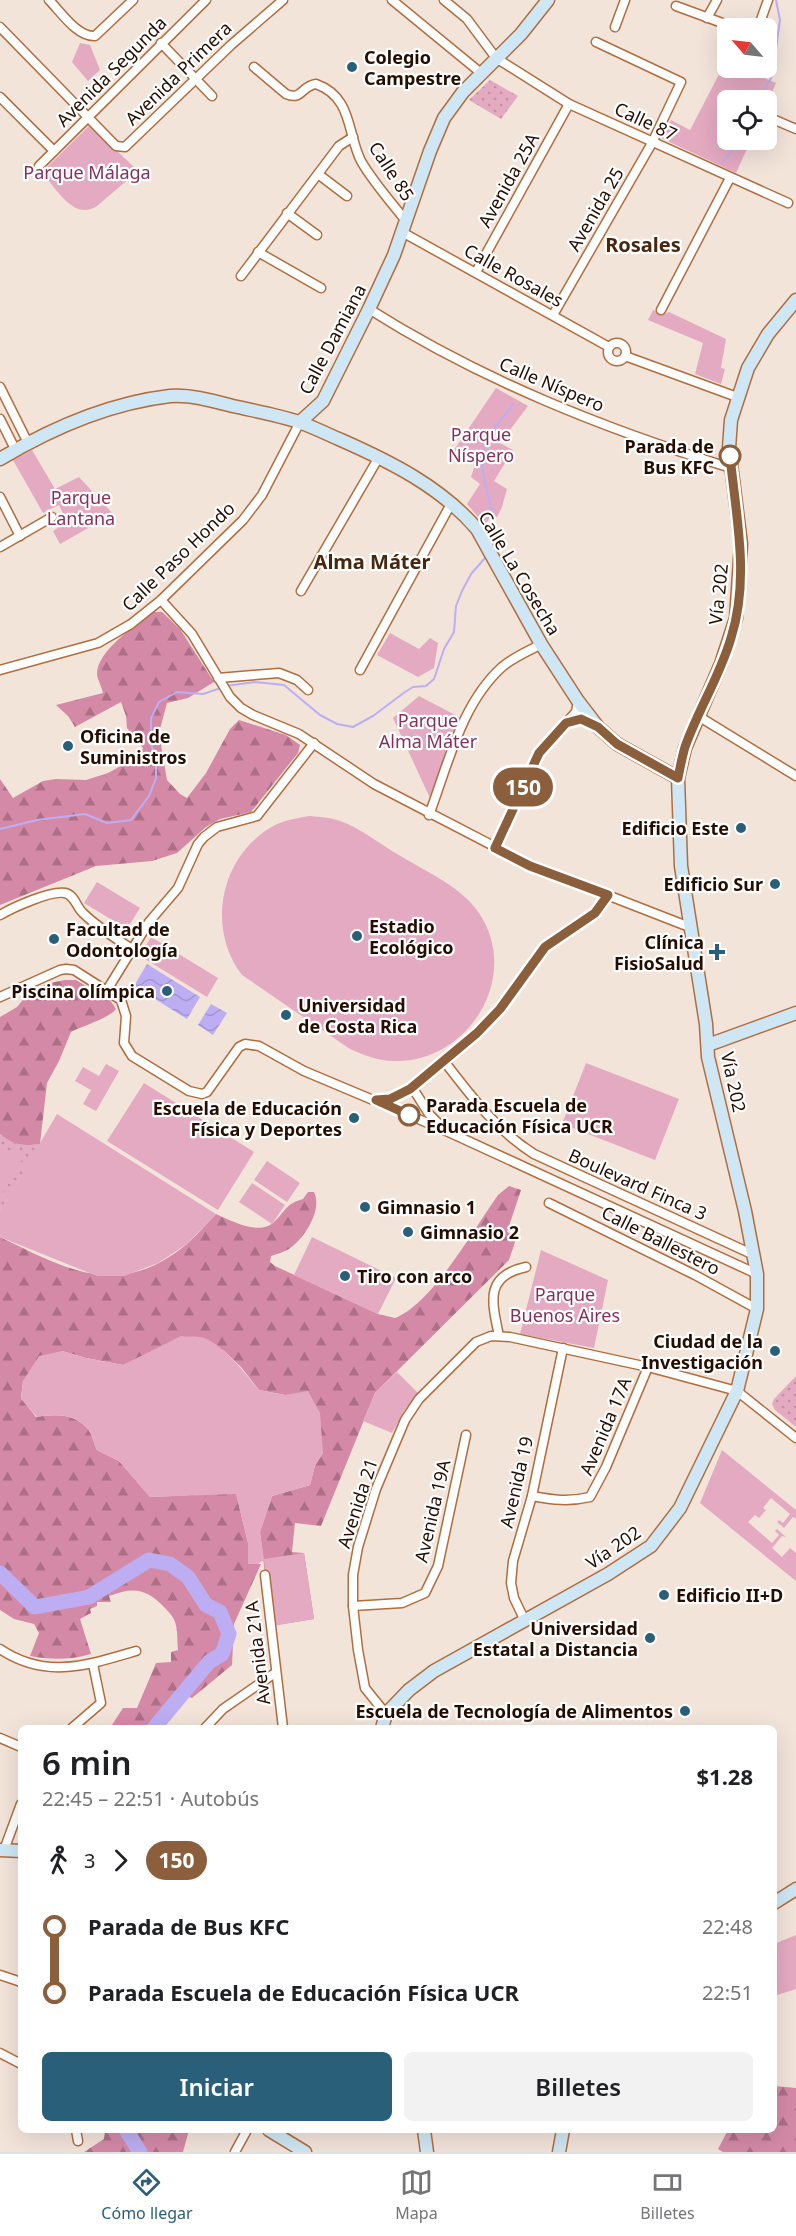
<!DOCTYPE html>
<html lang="es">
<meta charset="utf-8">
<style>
:root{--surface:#fff;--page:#f2f2f2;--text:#202124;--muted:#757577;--line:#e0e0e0;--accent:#2a5f7a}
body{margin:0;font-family:"Noto Sans",sans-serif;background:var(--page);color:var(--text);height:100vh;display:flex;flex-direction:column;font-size:22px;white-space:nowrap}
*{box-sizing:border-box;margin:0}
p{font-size:20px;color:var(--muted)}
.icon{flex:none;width:33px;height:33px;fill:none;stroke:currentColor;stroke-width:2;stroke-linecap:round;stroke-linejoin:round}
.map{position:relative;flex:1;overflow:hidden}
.details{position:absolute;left:18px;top:1725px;width:759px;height:408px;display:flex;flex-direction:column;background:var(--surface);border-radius:9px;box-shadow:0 6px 24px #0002}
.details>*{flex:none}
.badge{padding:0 12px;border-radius:20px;font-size:21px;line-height:39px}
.needle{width:39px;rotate:298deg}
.controls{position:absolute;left:717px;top:18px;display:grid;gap:12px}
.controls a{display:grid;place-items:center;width:60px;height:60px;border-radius:9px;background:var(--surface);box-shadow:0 6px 24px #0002;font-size:30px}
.map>.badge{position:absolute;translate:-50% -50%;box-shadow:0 0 0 3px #fff}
.legs{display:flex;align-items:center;gap:9px;height:66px;padding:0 24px;font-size:20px}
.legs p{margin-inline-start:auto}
.head{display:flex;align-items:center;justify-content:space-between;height:102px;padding:0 24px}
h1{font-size:33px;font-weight:600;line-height:45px}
.cta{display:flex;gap:12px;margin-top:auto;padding:12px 24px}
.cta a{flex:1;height:69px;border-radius:9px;background:var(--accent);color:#fff;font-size:24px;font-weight:600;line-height:69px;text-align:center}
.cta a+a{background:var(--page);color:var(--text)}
ul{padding:0 24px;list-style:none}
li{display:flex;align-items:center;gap:21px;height:66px;font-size:22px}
li i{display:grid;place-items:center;width:9px;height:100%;margin:0 8px;background:currentColor}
li i::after{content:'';width:15px;height:15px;margin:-8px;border:4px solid;border-radius:50%;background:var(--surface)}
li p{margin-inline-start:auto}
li:first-child i{background:linear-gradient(#0000 50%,currentColor 0)}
li:last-child i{background:linear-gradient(currentColor 50%,#0000 0)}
.dock{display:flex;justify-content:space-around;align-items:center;height:84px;border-top:2px solid var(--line);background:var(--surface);font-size:16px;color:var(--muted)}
.dock a{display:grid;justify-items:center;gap:3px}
.dock .on{color:var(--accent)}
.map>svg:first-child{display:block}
</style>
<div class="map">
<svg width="796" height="2152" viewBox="0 0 796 2152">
<defs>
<pattern id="grass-dots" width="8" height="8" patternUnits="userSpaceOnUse" patternTransform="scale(1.5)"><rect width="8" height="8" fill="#e4aac1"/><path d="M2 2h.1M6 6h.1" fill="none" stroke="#c491a4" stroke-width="1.8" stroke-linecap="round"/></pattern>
<pattern id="forest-firs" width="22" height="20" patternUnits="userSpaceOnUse" patternTransform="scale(1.5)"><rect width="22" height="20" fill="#d48aa7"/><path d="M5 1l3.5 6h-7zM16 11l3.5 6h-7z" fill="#ac6f86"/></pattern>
<pattern id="water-waves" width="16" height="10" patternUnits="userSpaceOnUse" patternTransform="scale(1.5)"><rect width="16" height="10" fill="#bdaef3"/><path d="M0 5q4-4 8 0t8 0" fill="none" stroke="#a294cf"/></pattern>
</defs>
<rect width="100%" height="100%" fill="#f3e4da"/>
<g fill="url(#grass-dots)">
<polygon points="490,80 518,96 501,119 469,100"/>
<path d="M0,1134C14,1146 23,1146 40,1144L0,1211Z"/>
<polygon points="796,1376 796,1427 775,1410 772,1404 774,1399"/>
</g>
<g fill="url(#forest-firs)">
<path d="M154,612H162L180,629L214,682L188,698L167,703L159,733L167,780L180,794L187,798L206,773L230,729L239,720L286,735L300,745L298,753L251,812L220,819L206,827L177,853L152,861L96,866L0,905V779L13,798L43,781L56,779L86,780L108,773L139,756L143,748L127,728L126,716L121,702L75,727L68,716L56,705L103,693C102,688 98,680 97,675C96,651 136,625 154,612Z"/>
<path d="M65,980H76L110,1000L116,1009C110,1018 82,1026 71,1032L59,1061L47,1083L40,1144C23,1146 14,1146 0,1134V1017L17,1007L30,991L50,983Z"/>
<path d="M509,1186L521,1190L507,1232L517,1236L509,1260L375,1393L321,1526L295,1523L292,1552L304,1553L314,1619L271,1626L260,1532L272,1496L310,1485L315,1465L323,1453L285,1395L259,1390L241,1367L223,1350L146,1355L123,1365L86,1358L62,1351L23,1381L21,1398L36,1417C54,1414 74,1413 87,1428C92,1433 94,1444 97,1450L119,1461L150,1497L236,1493L248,1543V1564H261L234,1624L232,1665L192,1698L182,1694L154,1728H110L123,1708H137L156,1663L171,1662V1652L178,1650C177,1641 178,1630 175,1622C173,1616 168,1611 164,1607C146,1588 133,1587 109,1596L111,1602H97V1606L90,1609L91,1613L80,1619L91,1654C69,1660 52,1660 30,1656L39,1633L34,1624L14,1619L0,1610V1237C68,1270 119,1300 187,1244C197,1235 206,1224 216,1214C232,1221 259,1236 274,1222C286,1211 285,1204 303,1199L308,1192H314C323,1210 304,1239 289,1249C284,1252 277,1254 271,1256L270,1262L275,1266L378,1314L395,1318C432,1304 474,1229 498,1195Z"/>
<polygon points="774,2086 796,2088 796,2152 723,2152 718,2149 728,2130 774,2130"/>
<polygon points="105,2130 189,2130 183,2152 84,2152 104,2139"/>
</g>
<g fill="#e4aac1">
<polygon points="80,43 90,45 100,70 88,81 72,62"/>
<polygon points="726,61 728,68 741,68 776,83 767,104 766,100 728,100 728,140 751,140 736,173 661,138 671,120 690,130"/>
<path d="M90,125L138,171L97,206C74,222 55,187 42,172Z"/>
<polygon points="653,310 662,315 669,312 726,339 721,368 725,369 721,384 695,374 703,343 648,320"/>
<polygon points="496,388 528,406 500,443 513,450 494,481 507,489 502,507 497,517 490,517 485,525 467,504 480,484 471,477 475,465 454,450"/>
<polygon points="32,450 55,489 79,477 113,514 60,544 53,531 67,522 59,505 43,513 13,460"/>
<polygon points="390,633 419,649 430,638 438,643 434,668 418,677 377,655"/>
<polygon points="419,696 461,718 430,798 393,718"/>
<path d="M309,816C319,817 330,817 340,821C359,827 381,845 399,855C426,872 461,886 479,913C522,977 468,1063 394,1061C378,1061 364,1055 350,1049L242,975C205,927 221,852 277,824C287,820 298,818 309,816Z"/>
<polygon points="97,882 140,908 127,929 84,903"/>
<polygon points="151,937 218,978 207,997 140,956"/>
<polygon points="586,1063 679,1099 655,1160 562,1124"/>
<polygon points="106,1064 119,1071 96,1111 83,1104 91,1090 75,1081 83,1067 99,1076"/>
<polygon points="144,1083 254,1152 218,1210 107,1141"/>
<polygon points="57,1114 216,1214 187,1244 158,1263 124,1276 97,1276 0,1237 0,1211"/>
<polygon points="0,1146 23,1158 0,1198"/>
<polygon points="267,1161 300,1183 287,1202 254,1180"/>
<polygon points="252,1183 285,1205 272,1224 239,1202"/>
<polygon points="312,1237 396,1278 378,1314 294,1275"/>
<polygon points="541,1250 608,1280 594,1348 520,1334"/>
<path d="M181,1336C187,1337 194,1336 200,1337C220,1340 246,1375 259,1390L285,1395L308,1391L320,1413L323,1453L315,1465L310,1485L272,1496L260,1532L264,1559L304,1553L314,1619L271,1626L264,1560L258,1564H248V1543L236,1494L150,1497L119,1461L97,1450C94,1444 92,1433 87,1428C74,1413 54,1414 37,1417L21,1399L23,1381L39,1356L62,1351L86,1358L123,1365Z"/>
<polygon points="397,1372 418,1393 404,1411 392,1433 363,1421 375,1393"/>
<polygon points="722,1450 796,1510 796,1519 793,1517 784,1528 777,1522 779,1520 783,1523 790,1514 771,1498 763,1508 766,1510 759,1518 755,1515 748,1522 772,1543 779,1535 775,1531 777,1529 786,1537 782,1536 772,1548 782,1557 790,1548 796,1553 796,1581 700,1503"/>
<polygon points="796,1935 796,1989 774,1996 774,1944"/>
</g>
<g fill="url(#water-waves)">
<polygon points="147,964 200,997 187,1019 134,986"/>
<polygon points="211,1004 227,1013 213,1035 198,1025"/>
</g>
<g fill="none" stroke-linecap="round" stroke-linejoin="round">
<g stroke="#bdaef3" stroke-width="2">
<polyline points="759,100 772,76 780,20 776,0"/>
<polyline points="722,163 740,140"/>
<path d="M493,516C489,498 478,465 484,448C489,432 503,418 513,404"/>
<polyline points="226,686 255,682 284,685 320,715 337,724 353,727 373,716 405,692 413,687 426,686 434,679 444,649 454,632 456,606 462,591 471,574 485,558"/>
<polyline points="0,829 37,820 85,814 107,823 131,820 149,796 156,778 156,764 151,743 151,718 159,702 177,692 203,694 221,688"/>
</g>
<g stroke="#bdaef3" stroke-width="15">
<polyline points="0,1573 35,1607 89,1597 149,1560 170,1564 188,1577 206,1605 220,1612 229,1634 222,1654 209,1662 154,1728"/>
<polyline points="126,2130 140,2152"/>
</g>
<g stroke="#b16d3d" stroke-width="11">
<g id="street">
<path d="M49,0C61,12 77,37 95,36L133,0"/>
<polyline points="392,0 481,73"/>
<polyline points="444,0 467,19 496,58 569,104 788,203"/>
<polyline points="676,6 736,28"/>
<polyline points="707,18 717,0"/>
<polyline points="0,27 116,146 125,147 231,45 283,0"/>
<polyline points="615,27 625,0"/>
<polyline points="758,28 768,0"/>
<polyline points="766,40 767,40"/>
<polyline points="161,43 212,96"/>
<path d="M254,67L286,94C302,101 301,86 316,84C353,97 347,134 361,161C373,182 391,202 406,221"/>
<polyline points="0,97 54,151"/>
<polyline points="775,120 796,129"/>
<polyline points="39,166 206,0"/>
<polyline points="318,174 347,196"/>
<polyline points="287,213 317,235"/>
<polyline points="402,232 609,347"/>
<polyline points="258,252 321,288"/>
<polyline points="476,272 569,104"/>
<polyline points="241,276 339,146 353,137"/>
<path d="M369,309C481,380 605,429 731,468"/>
<polyline points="661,310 730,178"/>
<polyline points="553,315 652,143 681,82 596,42"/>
<circle cx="617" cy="352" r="9"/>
<polyline points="625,356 737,397"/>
<polyline points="0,387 28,443"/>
<polyline points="0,419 15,449"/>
<polyline points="0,497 20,536"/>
<polyline points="0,547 52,517"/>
<polyline points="301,591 379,457"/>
<polyline points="161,600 192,634 230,697 241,708 253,715 299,734 374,784 530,865 692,928"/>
<polyline points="0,670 98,643 131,624 161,600 243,520 262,495 300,422"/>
<polyline points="360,670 452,502"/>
<polyline points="218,678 279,673 297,680 308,690"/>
<polyline points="698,716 796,776"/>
<polyline points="568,723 581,719 594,725"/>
<path d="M429,815C448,765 461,704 502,667C512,658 529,651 541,644"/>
<polyline points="495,848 539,753 576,712 578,701"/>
<path d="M0,915C12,908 51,890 65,893C75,895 76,907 83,913C97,927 115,938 132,949"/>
<polyline points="107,990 149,922 178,888 198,844 204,837 217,827 257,816 314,743"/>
<polyline points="0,997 60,970 66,969 74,970 121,1000 126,1016 124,1043 132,1056 189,1091 202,1094 207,1092 239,1047 245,1044 259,1046 304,1071 442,1129 757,1274"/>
<path d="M444,1061C471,1096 496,1130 534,1154L754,1255"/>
<polyline points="412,1087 429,1114 440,1125"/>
<polyline points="378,1100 390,1099 410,1089 477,1033 500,1009 545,947 595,913 608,895"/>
<polyline points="549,1203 695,1275 757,1309"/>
<path d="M499,1336C492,1302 484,1276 526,1267"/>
<path d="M532,1496C553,1500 569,1502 590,1497L606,1467L648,1367"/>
<polyline points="265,1575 283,1728"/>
<polyline points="353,1606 402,1603 425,1593 438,1566 466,1435"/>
<polyline points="525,1621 514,1598 511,1583 513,1561 532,1496 563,1348"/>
<path d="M0,1649C46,1680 88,1665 136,1651"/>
<polyline points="386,1714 365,1688 358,1650 353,1606 353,1575 358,1547 376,1489 405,1420 419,1399 476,1342 491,1336 510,1337 648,1367 737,1391 796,1438"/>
<polyline points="72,1728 101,1703 93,1664"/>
<polyline points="205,1728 223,1709 275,1673"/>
<polyline points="0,1738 21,1747"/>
<polyline points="4,1850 21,1804"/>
<polyline points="0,1975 21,1982"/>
<polyline points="0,2053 21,2064"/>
<polyline points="76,2130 78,2141"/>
<polyline points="235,2152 247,2130"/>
</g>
</g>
<g stroke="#b16d3d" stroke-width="15">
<g id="secondary">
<polyline points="300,422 323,401 369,309 394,255 430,151 444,118 463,92 521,34 548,0"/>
<path d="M0,459C52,428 110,403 170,396C189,394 214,401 233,406C255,411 278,415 299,422C313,427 327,434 341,440C391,462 441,487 477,529L541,644L578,701L598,727L617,744L678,778"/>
<polyline points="708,1045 796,1013"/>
<polyline points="382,1728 386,1714 409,1690 434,1671 608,1574 651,1546 680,1508 737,1391 757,1309 757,1274 745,1211 708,1057 706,1024 681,866 678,778 685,748 721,664 736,618 741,544 729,448 731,420 748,368 768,334 796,300"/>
<polyline points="0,1850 21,1851"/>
<polyline points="774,1903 796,1889"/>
<polyline points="269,2130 305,2152"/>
<polyline points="424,2130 427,2152"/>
<polyline points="559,2152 563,2130"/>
</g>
</g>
<use href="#street" stroke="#fff" stroke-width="8"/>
<use href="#secondary" stroke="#cfe7f4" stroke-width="12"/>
</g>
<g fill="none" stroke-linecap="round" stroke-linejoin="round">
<g stroke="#fff" stroke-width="14">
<path id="line-1" d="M409,1115L376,1100L390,1099L410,1089L477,1033L500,1009L545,947L595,913L608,895L530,866L495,848L539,753L566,723L581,719L598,727L617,744L678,778C680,768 682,757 685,747C698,710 720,676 731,638C750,578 736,517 730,456"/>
</g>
<use href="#line-1" stroke="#8b5e3c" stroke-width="9"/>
</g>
<g fill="#2a5f7a" stroke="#fff" stroke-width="2">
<circle cx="352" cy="67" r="6"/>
<circle cx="68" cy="746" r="6"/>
<circle cx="741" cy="828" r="6"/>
<circle cx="775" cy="884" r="6"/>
<circle cx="357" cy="936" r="6"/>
<circle cx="54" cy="939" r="6"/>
<path d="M714 943h6v6h6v6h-6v6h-6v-6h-6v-6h6z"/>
<circle cx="167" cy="991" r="6"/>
<circle cx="286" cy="1015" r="6"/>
<circle cx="354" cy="1118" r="6"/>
<circle cx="365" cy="1207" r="6"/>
<circle cx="408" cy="1232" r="6"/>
<circle cx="345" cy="1276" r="6"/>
<circle cx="775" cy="1351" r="6"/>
<circle cx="664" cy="1595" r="6"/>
<circle cx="650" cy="1638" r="6"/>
<circle cx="685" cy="1711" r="6"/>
</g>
<g fill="#fff" stroke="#8b5e3c" stroke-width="3">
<circle cx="730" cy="456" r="10"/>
<circle cx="409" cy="1115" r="10"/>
</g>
<g text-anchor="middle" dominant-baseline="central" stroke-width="4.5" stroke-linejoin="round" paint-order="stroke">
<g font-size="18" font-weight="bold" fill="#270d00" stroke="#fff" text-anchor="start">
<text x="364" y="57">Colegio<tspan x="364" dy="21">Campestre</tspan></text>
<text x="80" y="736">Oficina de<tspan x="80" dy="21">Suministros</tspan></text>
<text x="729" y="828" text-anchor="end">Edificio Este</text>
<text x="763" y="884" text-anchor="end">Edificio Sur</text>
<text x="369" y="926">Estadio<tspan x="369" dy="21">Ecológico</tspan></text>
<text x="66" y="929">Facultad de<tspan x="66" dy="21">Odontología</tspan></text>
<text x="704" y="942" text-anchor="end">Clínica<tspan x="704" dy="21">FisioSalud</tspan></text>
<text x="155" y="991" text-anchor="end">Piscina olímpica</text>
<text x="298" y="1005">Universidad<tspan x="298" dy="21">de Costa Rica</tspan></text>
<text x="342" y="1108" text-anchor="end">Escuela de Educación<tspan x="342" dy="21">Física y Deportes</tspan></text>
<text x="377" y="1207">Gimnasio 1</text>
<text x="420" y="1232">Gimnasio 2</text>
<text x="357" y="1276">Tiro con arco</text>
<text x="763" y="1341" text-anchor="end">Ciudad de la<tspan x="763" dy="21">Investigación</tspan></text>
<text x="676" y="1595">Edificio II+D</text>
<text x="638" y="1628" text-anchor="end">Universidad<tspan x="638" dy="21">Estatal a Distancia</tspan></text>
<text x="673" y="1711" text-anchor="end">Escuela de Tecnología de Alimentos</text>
</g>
<g font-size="18" fill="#270d00" stroke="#fff">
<text transform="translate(111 71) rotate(-45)">Avenida Segunda</text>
<text transform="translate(178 73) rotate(-44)">Avenida Primera</text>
<text transform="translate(646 121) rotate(25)">Calle 87</text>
<text transform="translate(392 171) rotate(57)">Calle 85</text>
<text transform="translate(508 180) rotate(-61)">Avenida 25A</text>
<text transform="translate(595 209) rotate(-60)">Avenida 25</text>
<text transform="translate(514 275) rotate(29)">Calle Rosales</text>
<text transform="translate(332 339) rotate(-62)">Calle Damiana</text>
<text transform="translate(552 384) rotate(23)">Calle Níspero</text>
<text transform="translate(178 556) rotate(-44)">Calle Paso Hondo</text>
<text transform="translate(520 573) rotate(59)">Calle La Cosecha</text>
<text transform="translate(718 594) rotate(-84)">Vía 202</text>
<text transform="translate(734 1082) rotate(78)">Vía 202</text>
<text transform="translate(638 1184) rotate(24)">Boulevard Finca 3</text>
<text transform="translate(661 1240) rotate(27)">Calle Ballestero</text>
<text transform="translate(605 1426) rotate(-67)">Avenida 17A</text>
<text transform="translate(516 1482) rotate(-77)">Avenida 19</text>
<text transform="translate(357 1503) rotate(-72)">Avenida 21</text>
<text transform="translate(432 1511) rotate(-77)">Avenida 19A</text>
<text transform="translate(613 1547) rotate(-34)">Vía 202</text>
<text transform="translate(257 1653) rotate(-97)">Avenida 21A</text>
</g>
<g font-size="18" fill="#872f59" stroke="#fff">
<text x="87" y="172">Parque Málaga</text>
<text x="481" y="434">Parque<tspan x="481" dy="21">Níspero</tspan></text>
<text x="81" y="497">Parque<tspan x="81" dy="21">Lantana</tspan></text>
<text x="428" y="720">Parque<tspan x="428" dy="21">Alma Máter</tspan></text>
<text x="565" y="1294">Parque<tspan x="565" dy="21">Buenos Aires</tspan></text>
</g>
<g font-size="18" font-weight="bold" fill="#270d00" stroke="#fff" text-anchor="end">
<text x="714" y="446">Parada de<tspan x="714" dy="21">Bus KFC</tspan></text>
<text x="426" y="1105" text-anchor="start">Parada Escuela de<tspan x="426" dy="21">Educación Física UCR</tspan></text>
</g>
<g font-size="20" font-weight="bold" fill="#49260c" stroke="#fff">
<text x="643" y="244">Rosales</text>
<text x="372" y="561">Alma Máter</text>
</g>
</g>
</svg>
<div class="controls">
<a><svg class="needle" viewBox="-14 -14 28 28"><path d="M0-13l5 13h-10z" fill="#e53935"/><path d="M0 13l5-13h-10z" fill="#757577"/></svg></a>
<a><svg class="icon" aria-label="locate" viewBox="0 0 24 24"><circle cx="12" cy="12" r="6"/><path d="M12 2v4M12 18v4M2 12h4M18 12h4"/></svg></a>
</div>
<b class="badge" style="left:523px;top:787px;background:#8b5e3c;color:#fff">150</b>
<section class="details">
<div class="head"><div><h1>6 min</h1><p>22:45 – 22:51 · Autobús</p></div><b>$1.28</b></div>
<div class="legs"><svg class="icon" aria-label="walk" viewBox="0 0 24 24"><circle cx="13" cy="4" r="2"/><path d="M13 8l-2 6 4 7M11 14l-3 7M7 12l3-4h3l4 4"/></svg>3<svg class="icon" aria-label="forward" viewBox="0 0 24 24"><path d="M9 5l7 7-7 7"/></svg><b class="badge" style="background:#8b5e3c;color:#fff">150</b></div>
<ul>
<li><i style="color:#8b5e3c"></i><b>Parada de Bus KFC</b><p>22:48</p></li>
<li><i style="color:#8b5e3c"></i><b>Parada Escuela de Educación Física UCR</b><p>22:51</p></li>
</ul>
<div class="cta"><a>Iniciar</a><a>Billetes</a></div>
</section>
</div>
<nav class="dock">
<a class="on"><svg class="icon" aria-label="directions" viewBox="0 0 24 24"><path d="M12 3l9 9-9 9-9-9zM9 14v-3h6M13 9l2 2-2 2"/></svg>Cómo llegar</a>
<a><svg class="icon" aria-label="map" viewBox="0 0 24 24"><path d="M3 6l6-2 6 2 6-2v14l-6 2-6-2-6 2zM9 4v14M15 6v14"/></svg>Mapa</a>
<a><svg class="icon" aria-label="tickets" viewBox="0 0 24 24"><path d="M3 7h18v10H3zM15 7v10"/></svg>Billetes</a>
</nav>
